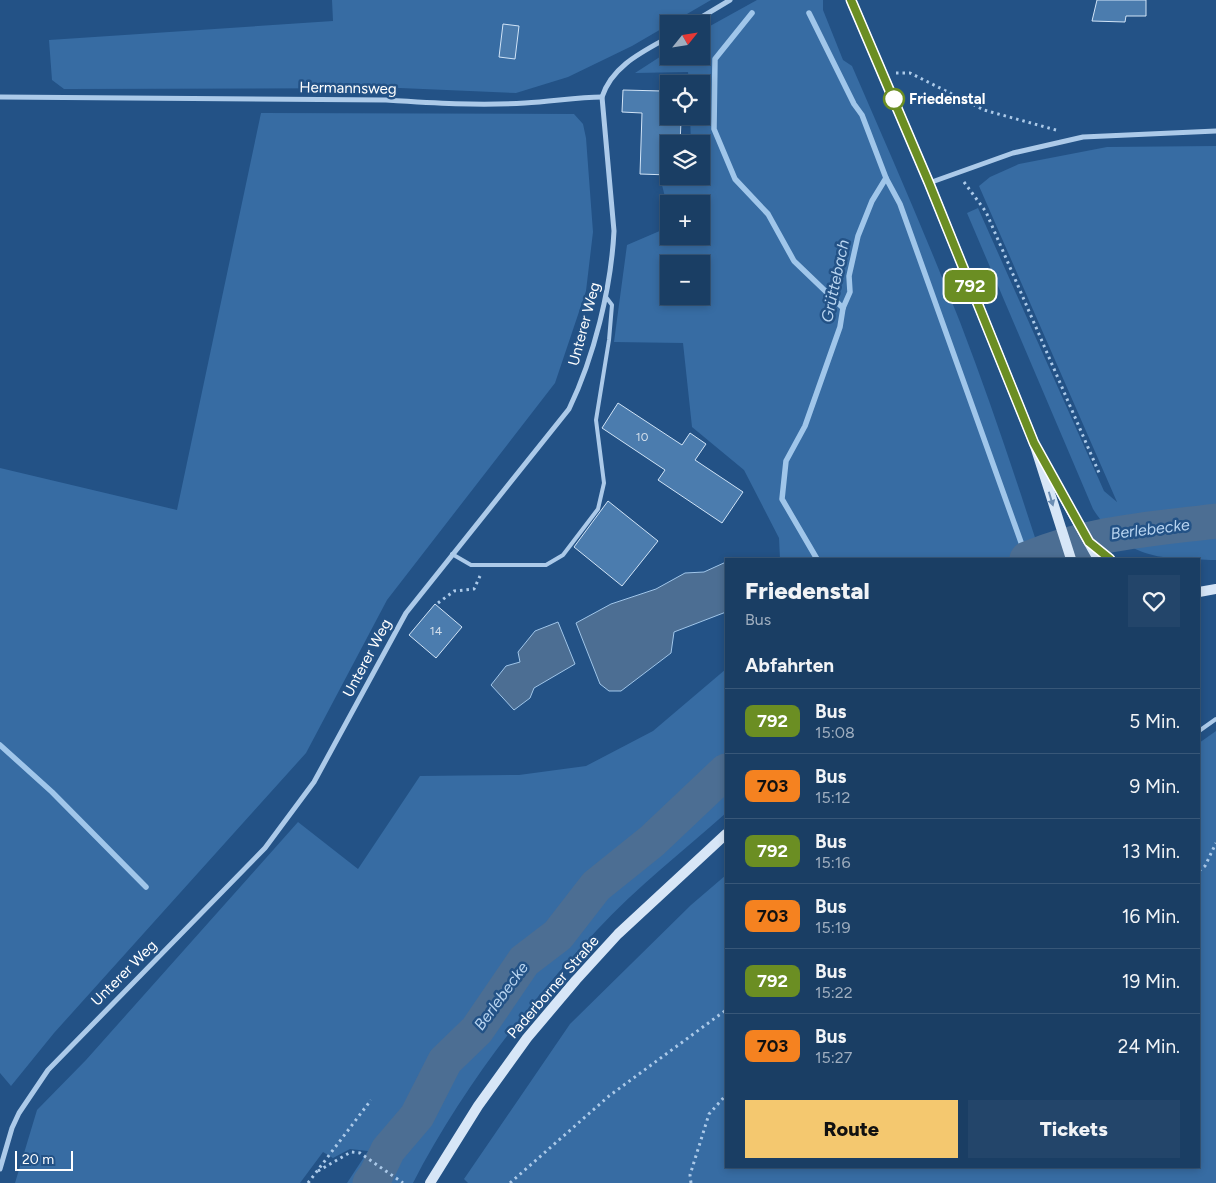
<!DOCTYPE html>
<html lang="de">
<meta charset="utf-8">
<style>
:root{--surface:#1a3e64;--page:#23456a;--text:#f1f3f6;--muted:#9faebf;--line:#385778;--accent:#f4c86f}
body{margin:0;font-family:Figtree,sans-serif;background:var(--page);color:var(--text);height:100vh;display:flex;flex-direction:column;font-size:19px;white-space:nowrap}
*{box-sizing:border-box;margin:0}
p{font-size:16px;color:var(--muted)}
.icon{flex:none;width:28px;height:28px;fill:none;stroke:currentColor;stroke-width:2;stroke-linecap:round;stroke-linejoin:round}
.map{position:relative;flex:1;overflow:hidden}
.panel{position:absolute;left:725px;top:558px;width:475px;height:610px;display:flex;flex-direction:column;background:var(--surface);border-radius:0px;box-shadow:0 2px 8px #0003,0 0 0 1px var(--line)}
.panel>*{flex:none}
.badge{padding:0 10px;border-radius:8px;font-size:18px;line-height:32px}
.needle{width:32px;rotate:60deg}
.fabs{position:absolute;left:660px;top:15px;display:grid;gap:10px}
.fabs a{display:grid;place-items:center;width:50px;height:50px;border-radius:0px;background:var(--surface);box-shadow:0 2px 8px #0003,0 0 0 1px var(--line);font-size:25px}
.scale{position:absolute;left:15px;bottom:12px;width:58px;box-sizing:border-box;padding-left:5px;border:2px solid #fff;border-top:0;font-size:14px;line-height:18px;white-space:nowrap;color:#fff;-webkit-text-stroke:4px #235286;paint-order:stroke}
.map>.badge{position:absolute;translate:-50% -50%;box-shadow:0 0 0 2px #fff}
h2{padding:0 20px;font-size:19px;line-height:45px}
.round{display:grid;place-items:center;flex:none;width:52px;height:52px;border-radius:0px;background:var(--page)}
.head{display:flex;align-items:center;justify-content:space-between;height:85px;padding:0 20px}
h1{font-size:24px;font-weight:800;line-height:38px}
.cta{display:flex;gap:10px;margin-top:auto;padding:10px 20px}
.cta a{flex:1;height:58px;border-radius:0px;background:var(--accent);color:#111;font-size:20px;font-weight:800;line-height:58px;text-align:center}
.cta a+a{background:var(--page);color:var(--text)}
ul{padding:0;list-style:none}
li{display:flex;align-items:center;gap:15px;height:65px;padding:0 20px;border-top:1px solid var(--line)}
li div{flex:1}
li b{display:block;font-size:19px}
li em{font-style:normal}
li .badge{min-width:55px;font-weight:700;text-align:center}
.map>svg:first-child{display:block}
</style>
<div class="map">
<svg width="1216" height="1183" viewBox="0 0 1216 1183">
<rect width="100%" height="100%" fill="#235286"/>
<g fill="#376ca3" fill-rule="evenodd">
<polygon points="332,0 711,0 632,46 568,77 516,93 400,88 64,89 52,80 49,40 333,21"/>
<path d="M757,0H823V10L843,60L852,66C889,151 926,236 960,322C990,400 1016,479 1042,559H780L779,538L744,470L692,427L683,343L614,342L627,245L669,227V236H701V204H669V213L662,185L681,176H701V144H691L690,116H701V84H689L688,72L635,73L669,51V56H701V31ZM669,264H701V296H669Z"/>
<polygon points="261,113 574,114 583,124 586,138 593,232 586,291 555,383 387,600 306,753 54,1033 11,1086 0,1073 0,468 177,510"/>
<path d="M1216,146V560C1161,559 1126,560 1093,509L967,213L978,208L1104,491L1117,502L979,186L990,177L1019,164L1107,147Z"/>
<path d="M726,669V813C683,851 636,888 597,930C526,1006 460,1091 413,1183H347L368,1151L350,1149L333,1158L323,1152L300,1183H15L37,1110L86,1060L298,822L358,869L420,776L519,775L586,766L653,731Z"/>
<polygon points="1216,731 1216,1183 468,1183 464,1179 570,1024 691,905 726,875 726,1166 1199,1166 1199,743"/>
</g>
<g fill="#4c6e93" stroke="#a0c6ea">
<polygon points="726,562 726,612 674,632 671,653 621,691 609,691 600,684 576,623 611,604 656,589 685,573 704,572"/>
<polygon points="558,622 575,664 534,688 530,698 514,710 491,685 506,666 520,662 518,652 535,631"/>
</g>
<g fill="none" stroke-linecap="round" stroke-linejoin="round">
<g stroke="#a0c6ea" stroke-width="5.5">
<polyline points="752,13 715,59 714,129 735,179 768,214 794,261 843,308"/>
<polyline points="809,13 854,104 862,115 886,178 872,201 858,236 849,276 850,292 843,308 840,327 805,426 786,461 782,499 817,559"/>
<polyline points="886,178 900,204 1027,559"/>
<polyline points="0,745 52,792 146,887"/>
</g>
<g stroke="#4c6e93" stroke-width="35">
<path d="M1027,559C1089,533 1150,529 1216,521"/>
<polyline points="370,1183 376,1175 388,1150 417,1116 445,1061 477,1030 524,961 558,935 596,886 652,841 726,771"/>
</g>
</g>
<g fill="#4b7cae" stroke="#d1e4f7">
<polygon points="1097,0 1146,0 1146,16 1126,16 1125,22 1092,21"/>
<polygon points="503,24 519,26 515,59 499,57"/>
<polygon points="623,90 662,91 661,121 681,121 680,144 669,144 669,175 640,174 642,113 622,112"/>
<polygon points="618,403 682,445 690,433 706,444 695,460 743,492 722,523 658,480 665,470 602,428"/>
<polygon points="608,501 658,541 622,586 574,547"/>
<polygon points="435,604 462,627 436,658 409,635"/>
</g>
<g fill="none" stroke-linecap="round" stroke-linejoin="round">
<g stroke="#accae9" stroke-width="3" stroke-dasharray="2.5 4" stroke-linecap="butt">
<polyline points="896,73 910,73 984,110 1056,130"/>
<polyline points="964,182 986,212 1100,475"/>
<polyline points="438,603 454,591 474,589 480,576"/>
<polyline points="1199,871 1205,866 1216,843"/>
<polyline points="318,1171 351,1152 360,1153 403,1183"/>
<polyline points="308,1183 371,1100"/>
<polyline points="510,1183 609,1096 726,1010"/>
<polyline points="691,1183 690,1175 709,1114 726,1095"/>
</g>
<g stroke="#accae9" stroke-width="4">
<polyline points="452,554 471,565 546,565 563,555 598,509 604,483 596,420 609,340 612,305 606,297"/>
<polyline points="1199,731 1216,719"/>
</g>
<g stroke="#accae9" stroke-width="5">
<polyline points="690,24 730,0"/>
<path d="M0,97L386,100C432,103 479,106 525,103C551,102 576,97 602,97"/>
<polyline points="929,183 1013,153 1083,137 1216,131"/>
<path d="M0,1169L12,1128L19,1113L48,1070L265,848L314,782L406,613L569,409C594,357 611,289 614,231L602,97C612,66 642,52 669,37"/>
</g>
<g stroke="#d7e6f7" stroke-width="10">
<polyline points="851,0 929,183 1034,443 1071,559"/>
<polyline points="1044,462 1098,559"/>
<polyline points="1093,546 1110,559"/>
<polyline points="1199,592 1216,589"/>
<polyline points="430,1183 478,1106 527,1038 576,980 618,934 726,834"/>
</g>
</g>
<defs><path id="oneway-solid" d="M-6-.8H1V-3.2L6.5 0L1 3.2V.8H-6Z" transform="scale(1.25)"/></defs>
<use fill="#6b8db3" href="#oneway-solid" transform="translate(1051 499) rotate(73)"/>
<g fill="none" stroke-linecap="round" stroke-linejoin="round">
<g stroke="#fff" stroke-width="11">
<polyline id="line" points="851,0 929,183 1034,443 1089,542 1110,559"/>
</g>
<use href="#line" stroke="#6b8e23" stroke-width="8"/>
</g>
<circle fill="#fff" stroke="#6b8e23" stroke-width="2.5" cx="894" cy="99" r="10"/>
<g text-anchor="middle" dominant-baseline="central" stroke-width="5" stroke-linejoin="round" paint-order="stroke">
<g font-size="12" fill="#d2deeb">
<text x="642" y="437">10</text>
<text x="436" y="631">14</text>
</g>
<g font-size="15" fill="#fff" stroke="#235286">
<text transform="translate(348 88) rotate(1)">Hermannsweg</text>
<text transform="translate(584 324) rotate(-75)">Unterer Weg</text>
<text transform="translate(367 658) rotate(-62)">Unterer Weg</text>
<text transform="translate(124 973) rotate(-45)">Unterer Weg</text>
<text transform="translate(553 987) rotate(-49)">Paderborner Straße</text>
</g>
<g font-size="15" font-weight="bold" fill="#fff" stroke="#235286" text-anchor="start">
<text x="909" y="99">Friedenstal</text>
</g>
<g font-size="16" font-style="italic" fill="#b8d4f0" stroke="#235286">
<text transform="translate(835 281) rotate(-78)">Grüttebach</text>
<text transform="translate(1150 529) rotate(-7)">Berlebecke</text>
<text transform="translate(501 996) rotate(-54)">Berlebecke</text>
</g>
</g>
</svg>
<div class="fabs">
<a><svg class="needle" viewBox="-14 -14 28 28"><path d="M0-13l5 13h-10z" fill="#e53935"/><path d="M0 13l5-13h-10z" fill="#9faebf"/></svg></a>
<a><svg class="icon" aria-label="locate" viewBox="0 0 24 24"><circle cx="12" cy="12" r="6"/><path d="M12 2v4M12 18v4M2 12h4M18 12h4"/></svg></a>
<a><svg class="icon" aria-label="layers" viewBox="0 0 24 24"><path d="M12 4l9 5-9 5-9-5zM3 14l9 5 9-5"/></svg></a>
<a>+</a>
<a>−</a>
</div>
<div class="scale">20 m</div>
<b class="badge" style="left:970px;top:286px;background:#6b8e23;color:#fff">792</b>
<section class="panel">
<div class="head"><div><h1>Friedenstal</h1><p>Bus</p></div><a class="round"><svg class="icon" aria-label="heart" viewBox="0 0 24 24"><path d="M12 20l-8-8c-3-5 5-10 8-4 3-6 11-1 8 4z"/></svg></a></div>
<h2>Abfahrten</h2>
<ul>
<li><span class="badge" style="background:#6b8e23;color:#fff">792</span><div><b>Bus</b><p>15:08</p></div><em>5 Min.</em></li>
<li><span class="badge" style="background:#f58220;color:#111">703</span><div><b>Bus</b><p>15:12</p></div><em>9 Min.</em></li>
<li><span class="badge" style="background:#6b8e23;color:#fff">792</span><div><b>Bus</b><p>15:16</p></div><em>13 Min.</em></li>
<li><span class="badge" style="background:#f58220;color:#111">703</span><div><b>Bus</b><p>15:19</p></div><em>16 Min.</em></li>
<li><span class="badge" style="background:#6b8e23;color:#fff">792</span><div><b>Bus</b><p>15:22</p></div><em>19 Min.</em></li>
<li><span class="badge" style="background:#f58220;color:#111">703</span><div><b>Bus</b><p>15:27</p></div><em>24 Min.</em></li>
</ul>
<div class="cta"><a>Route</a><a>Tickets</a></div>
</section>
</div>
